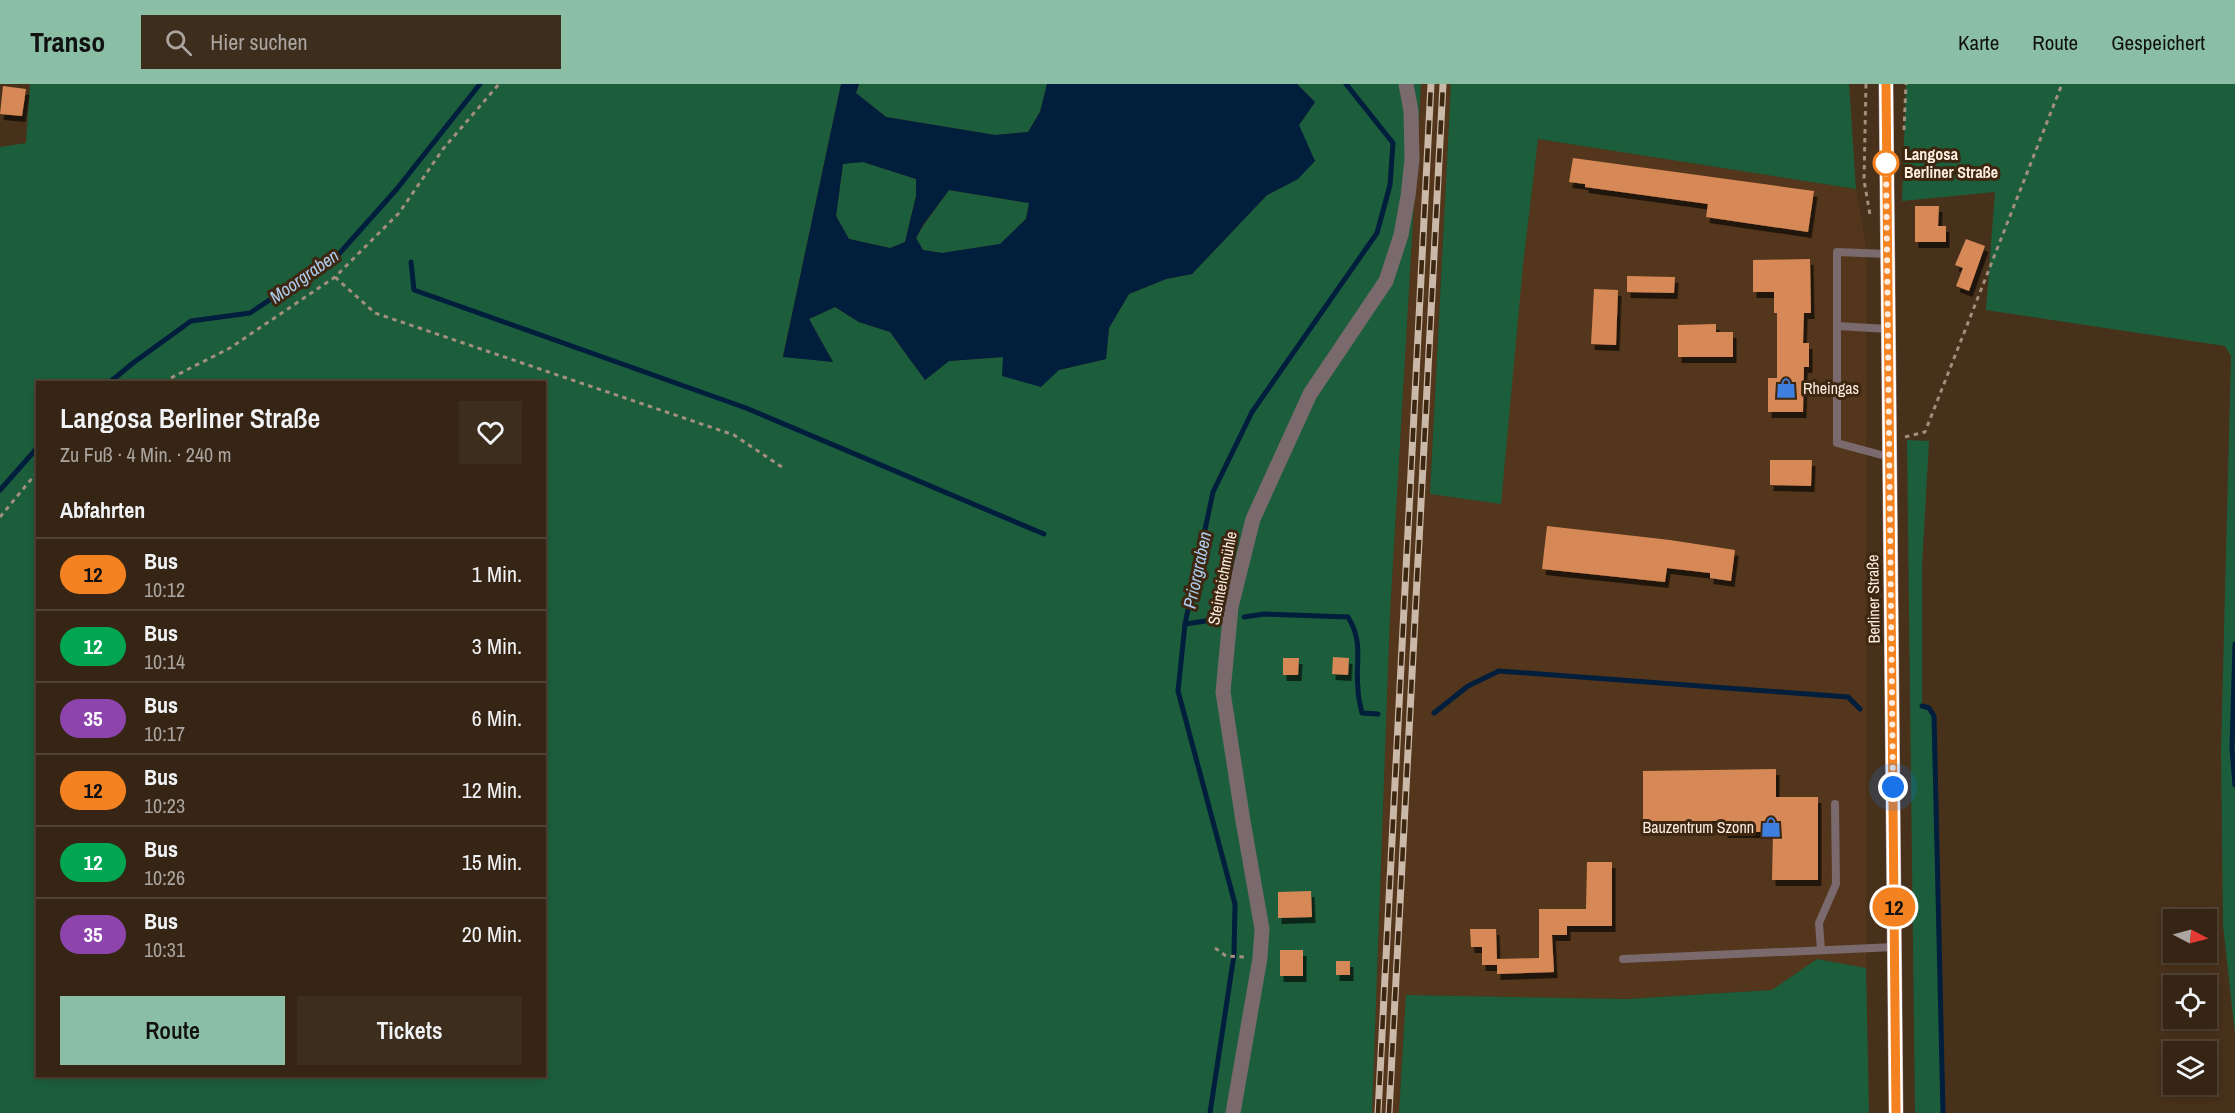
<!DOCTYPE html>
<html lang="de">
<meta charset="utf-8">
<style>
:root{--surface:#362514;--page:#3d2d1d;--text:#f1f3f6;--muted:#aaa5a0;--line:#504234;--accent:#8abfa5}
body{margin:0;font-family:"Archivo Narrow",sans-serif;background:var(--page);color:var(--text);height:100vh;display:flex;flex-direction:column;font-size:22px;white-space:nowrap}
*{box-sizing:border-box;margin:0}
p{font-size:20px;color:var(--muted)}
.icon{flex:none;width:33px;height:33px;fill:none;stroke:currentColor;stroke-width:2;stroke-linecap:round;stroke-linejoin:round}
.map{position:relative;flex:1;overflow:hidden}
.details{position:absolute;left:36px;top:297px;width:510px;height:696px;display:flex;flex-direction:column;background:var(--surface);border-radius:0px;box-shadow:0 3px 9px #0003,0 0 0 2px var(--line)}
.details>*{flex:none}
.badge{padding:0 12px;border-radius:20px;font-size:21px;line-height:39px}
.needle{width:39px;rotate:96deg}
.buttons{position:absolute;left:2163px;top:825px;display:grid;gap:12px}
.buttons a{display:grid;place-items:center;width:54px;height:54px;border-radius:0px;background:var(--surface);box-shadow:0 3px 9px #0003,0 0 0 2px var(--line);font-size:30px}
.you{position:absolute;width:30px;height:30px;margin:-15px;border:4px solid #fff;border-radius:50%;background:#1a73e8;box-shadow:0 0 0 9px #1a73e833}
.map>.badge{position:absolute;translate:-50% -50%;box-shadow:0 0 0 3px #fff}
h2{padding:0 24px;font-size:22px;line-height:54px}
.round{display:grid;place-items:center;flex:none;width:63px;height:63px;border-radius:0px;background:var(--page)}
.overview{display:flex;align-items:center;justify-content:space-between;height:102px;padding:0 24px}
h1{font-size:28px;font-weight:600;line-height:45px}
.action{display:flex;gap:12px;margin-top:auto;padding:12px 24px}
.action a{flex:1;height:69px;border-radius:0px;background:var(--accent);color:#111;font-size:24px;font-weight:600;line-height:69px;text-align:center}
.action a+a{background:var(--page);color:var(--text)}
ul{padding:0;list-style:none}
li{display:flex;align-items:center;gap:18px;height:72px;padding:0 24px;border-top:2px solid var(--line)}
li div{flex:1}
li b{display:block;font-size:22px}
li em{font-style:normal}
li .badge{min-width:66px;font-weight:700;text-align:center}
header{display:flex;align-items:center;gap:36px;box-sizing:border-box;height:84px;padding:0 30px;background:var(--accent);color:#111}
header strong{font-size:28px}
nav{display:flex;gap:33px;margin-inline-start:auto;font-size:21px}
.search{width:420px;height:54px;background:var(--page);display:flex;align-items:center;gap:15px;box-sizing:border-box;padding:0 21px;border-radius:0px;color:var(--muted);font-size:22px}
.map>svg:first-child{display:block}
</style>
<header>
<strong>Transo</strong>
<div class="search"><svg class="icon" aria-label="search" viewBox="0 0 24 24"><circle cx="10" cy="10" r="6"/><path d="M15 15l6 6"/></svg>Hier suchen</div>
<nav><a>Karte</a><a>Route</a><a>Gespeichert</a></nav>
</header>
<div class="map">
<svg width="2235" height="1029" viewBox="0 0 2235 1029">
<defs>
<filter id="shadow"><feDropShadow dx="3.5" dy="6" stdDeviation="0" flood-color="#0009"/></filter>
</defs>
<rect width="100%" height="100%" fill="#48311b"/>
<polygon fill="#53361b" points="1421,0 1451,0 1430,410 1523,181 1538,55 1856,105 1866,163 1866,884 1817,875 1772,906 1627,915 1406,911 1399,1029 1372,1029 1390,530"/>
<g fill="#1c5e3c" fill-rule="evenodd">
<path d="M30,0H841L783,272L833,278L809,235L835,223L859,238L890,248L925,296L949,277L1004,273L1059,286L1106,275L1109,244L1129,210L1166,195L1192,190L1267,111L1298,95L1299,41L1315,18L1297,0H1421L1390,530L1372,1029H0V63L26,59ZM38,298H544V992H38Z"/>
<polygon points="859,0 1047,0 1040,28 1028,48 995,51 886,33 856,9"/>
<polygon points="1451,0 1849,0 1856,105 1538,55 1523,181 1501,420 1430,410"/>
<polygon points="1906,0 2235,0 2235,950 2223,841 2221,667 2231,272 2225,262 1986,226 1995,108 1902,117"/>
<polygon points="863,78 916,95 916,112 905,158 890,164 849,155 836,132 843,79"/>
<polygon points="949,106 1029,119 1026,135 1000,160 942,169 923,166 916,154 923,142"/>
<polygon points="1907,356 1929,357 1922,482 1922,622 1929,624 1934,632 1943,1029 1915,1029"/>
<polygon points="1817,875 1866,884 1869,1029 1399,1029 1406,911 1627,915 1772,906"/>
</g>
<path fill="#011e3d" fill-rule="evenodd" d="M841,0H859L856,9L886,33L995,51L1028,48L1040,28L1047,0H1297L1315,18L1299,41L1315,77L1298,95L1267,111L1192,190L1166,195L1129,210L1109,244L1106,275L1059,286L1041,303L1002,292L1003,273L949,277L925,296L890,248L859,238L835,223L809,235L833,278L783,273ZM863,78L916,95V112L905,158L890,164L849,155L836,132L843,80ZM949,106L1029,119L1026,135L1000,160L942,169L923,166L916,154L923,141Z"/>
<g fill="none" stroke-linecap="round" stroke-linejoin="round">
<g stroke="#011e3d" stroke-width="5">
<polyline points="411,178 414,206 746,324 1044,450"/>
<polyline points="110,298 133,279 191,237 250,229 338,171 396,106 480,0"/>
<polyline points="0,406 38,363"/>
<path d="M1244,533L1264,530L1348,533C1364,559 1355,577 1358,605C1358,613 1360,621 1362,629L1378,630"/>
<polyline points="1185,540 1219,535"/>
<polyline points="2235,560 2232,665 2235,701"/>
<polyline points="1922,622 1929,624 1934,632 1943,1029"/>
<polyline points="1434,629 1468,602 1499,587 1848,613 1860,625"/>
<polyline points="1210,1029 1234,871 1235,820 1178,607 1185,540 1213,408 1252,328 1377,149 1390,101 1393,59 1346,0"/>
</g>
</g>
<g fill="#d68857" filter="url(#shadow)">
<polygon points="3,2 26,5 22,32 0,30"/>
<polygon points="1573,74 1814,107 1808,148 1706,133 1708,120 1585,103 1585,100 1569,98"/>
<polygon points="1915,122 1939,122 1938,142 1946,142 1946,158 1915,158"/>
<polygon points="1966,155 1985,162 1969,207 1956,202 1963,184 1955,181"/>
<polygon points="1810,175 1811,229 1804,229 1803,259 1809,259 1809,283 1804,283 1803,328 1768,328 1768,294 1777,294 1777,229 1774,229 1774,208 1753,208 1753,176"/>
<polygon points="1627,192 1675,193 1674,209 1627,208"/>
<polygon points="1594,205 1618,206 1616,261 1591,260"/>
<polygon points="1716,240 1716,248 1733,248 1733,273 1678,273 1678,241"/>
<polygon points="1770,376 1812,376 1811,402 1770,401"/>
<polygon points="1547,442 1670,456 1735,466 1731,497 1710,494 1710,489 1667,484 1665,498 1542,485"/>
<polygon points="1333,573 1349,574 1348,591 1332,590"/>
<polygon points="1283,574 1299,574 1298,591 1283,591"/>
<polygon points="1776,685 1776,713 1818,713 1818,796 1772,796 1773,748 1724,748 1724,737 1643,737 1643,687"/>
<polygon points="1587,778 1612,778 1612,842 1567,842 1567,851 1552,851 1554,888 1497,890 1497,881 1482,881 1482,863 1471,863 1470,845 1496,845 1497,875 1539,874 1539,825 1586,825"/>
<polygon points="1311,807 1312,833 1278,834 1278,808"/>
<rect x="1280" y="866" width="23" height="26"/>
<rect x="1336" y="877" width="14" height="14"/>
</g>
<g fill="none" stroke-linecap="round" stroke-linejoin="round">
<g stroke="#a28f7d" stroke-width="3" stroke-dasharray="4.5 4.5" stroke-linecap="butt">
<polyline points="1866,0 1864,96 1870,131"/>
<polyline points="1904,46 1906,0"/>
<polyline points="335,193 375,229 734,351 785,385"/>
<polyline points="163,298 230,264 335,193 399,129 443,65 499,0"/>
<polyline points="1905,353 1925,348 2062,0"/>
<polyline points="0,433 38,387"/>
<polyline points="1215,864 1226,872 1244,873"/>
</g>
<g stroke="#7a696d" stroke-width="8">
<polyline points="1887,170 1837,168 1837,359 1889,373"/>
<polyline points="1837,242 1888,245"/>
<polyline points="1821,866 1819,839 1836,800 1835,720"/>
<polyline points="1623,875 1895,863"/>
</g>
<polyline stroke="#7a696d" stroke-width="15" points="1233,1029 1260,874 1262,845 1243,737 1223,608 1231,523 1253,435 1310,310 1386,197 1401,151 1408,112 1412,76 1411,27 1406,0"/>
<polyline stroke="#9f858c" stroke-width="15" points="1886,0 1896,1029"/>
<g stroke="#cab8a8" stroke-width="7">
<g id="rail">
<polyline points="1378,1029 1431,0"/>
<polyline points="1389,1029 1443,0"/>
</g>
</g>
<use href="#rail" stroke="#3d2711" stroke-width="4.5" stroke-dasharray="14" stroke-linecap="butt"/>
</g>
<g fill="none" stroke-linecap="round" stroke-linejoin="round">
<g stroke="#fff" stroke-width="14">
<polyline id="line" points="1886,0 1896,1029"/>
</g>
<use href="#line" stroke="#f58220" stroke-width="9"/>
<polyline stroke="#fdede0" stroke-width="6" stroke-dasharray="0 10.8" points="1886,79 1893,703"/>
</g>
<defs>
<g id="shop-bare" transform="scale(1.62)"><path d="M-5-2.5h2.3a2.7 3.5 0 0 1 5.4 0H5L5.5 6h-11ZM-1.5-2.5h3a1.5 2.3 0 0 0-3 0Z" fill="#3f7fe0" stroke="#3d2711" stroke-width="2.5" paint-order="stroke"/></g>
</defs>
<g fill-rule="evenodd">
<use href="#shop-bare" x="1786" y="304"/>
<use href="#shop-bare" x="1771" y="743"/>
</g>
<circle fill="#fff" stroke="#f58220" stroke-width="3" cx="1886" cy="79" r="12"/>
<g text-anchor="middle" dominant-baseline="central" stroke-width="6" stroke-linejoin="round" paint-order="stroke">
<g font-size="16" font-weight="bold" fill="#fdede0" stroke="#3d2711" text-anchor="start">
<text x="1904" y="70">Langosa<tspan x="1904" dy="18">Berliner Straße</tspan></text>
</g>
<g font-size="16" fill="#fdede0" stroke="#3d2711" text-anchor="start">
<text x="1803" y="304">Rheingas</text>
<text x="1754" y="743" text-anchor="end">Bauzentrum Szonn</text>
</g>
<g font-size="16" fill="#fdede0" stroke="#3d2711">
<text transform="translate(1222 494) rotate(-79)">Steinteichmühle</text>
<text transform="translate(1873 515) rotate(-91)">Berliner Straße</text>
</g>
<g font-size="18" font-style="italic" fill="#adcbed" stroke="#3d2711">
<text transform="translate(304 192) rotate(-35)">Moorgraben</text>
<text transform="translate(1197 486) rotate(-78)">Priorgraben</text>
</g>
</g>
</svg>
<div class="buttons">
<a><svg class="needle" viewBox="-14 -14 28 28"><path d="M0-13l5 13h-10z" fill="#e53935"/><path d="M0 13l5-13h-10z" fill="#aaa5a0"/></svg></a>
<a><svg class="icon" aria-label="locate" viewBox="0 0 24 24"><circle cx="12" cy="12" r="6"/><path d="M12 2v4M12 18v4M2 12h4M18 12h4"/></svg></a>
<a><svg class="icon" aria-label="layers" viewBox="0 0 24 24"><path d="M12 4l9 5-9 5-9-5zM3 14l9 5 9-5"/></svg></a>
</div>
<div class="you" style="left:1893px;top:703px"></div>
<b class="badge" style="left:1894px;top:823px;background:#f58220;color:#111">12</b>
<section class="details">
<div class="overview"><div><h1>Langosa Berliner Straße</h1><p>Zu Fuß · 4 Min. · 240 m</p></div><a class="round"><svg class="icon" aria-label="heart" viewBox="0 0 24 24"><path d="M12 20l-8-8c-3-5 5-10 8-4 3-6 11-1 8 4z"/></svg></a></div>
<h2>Abfahrten</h2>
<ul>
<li><span class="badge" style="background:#f58220;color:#111">12</span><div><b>Bus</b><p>10:12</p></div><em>1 Min.</em></li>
<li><span class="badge" style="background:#00a651;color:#fff">12</span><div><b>Bus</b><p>10:14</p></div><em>3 Min.</em></li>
<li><span class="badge" style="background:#8e44ad;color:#fff">35</span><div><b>Bus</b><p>10:17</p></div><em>6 Min.</em></li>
<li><span class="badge" style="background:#f58220;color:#111">12</span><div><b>Bus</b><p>10:23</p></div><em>12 Min.</em></li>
<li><span class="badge" style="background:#00a651;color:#fff">12</span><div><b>Bus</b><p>10:26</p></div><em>15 Min.</em></li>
<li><span class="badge" style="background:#8e44ad;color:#fff">35</span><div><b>Bus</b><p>10:31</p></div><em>20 Min.</em></li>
</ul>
<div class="action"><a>Route</a><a>Tickets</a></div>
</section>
</div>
